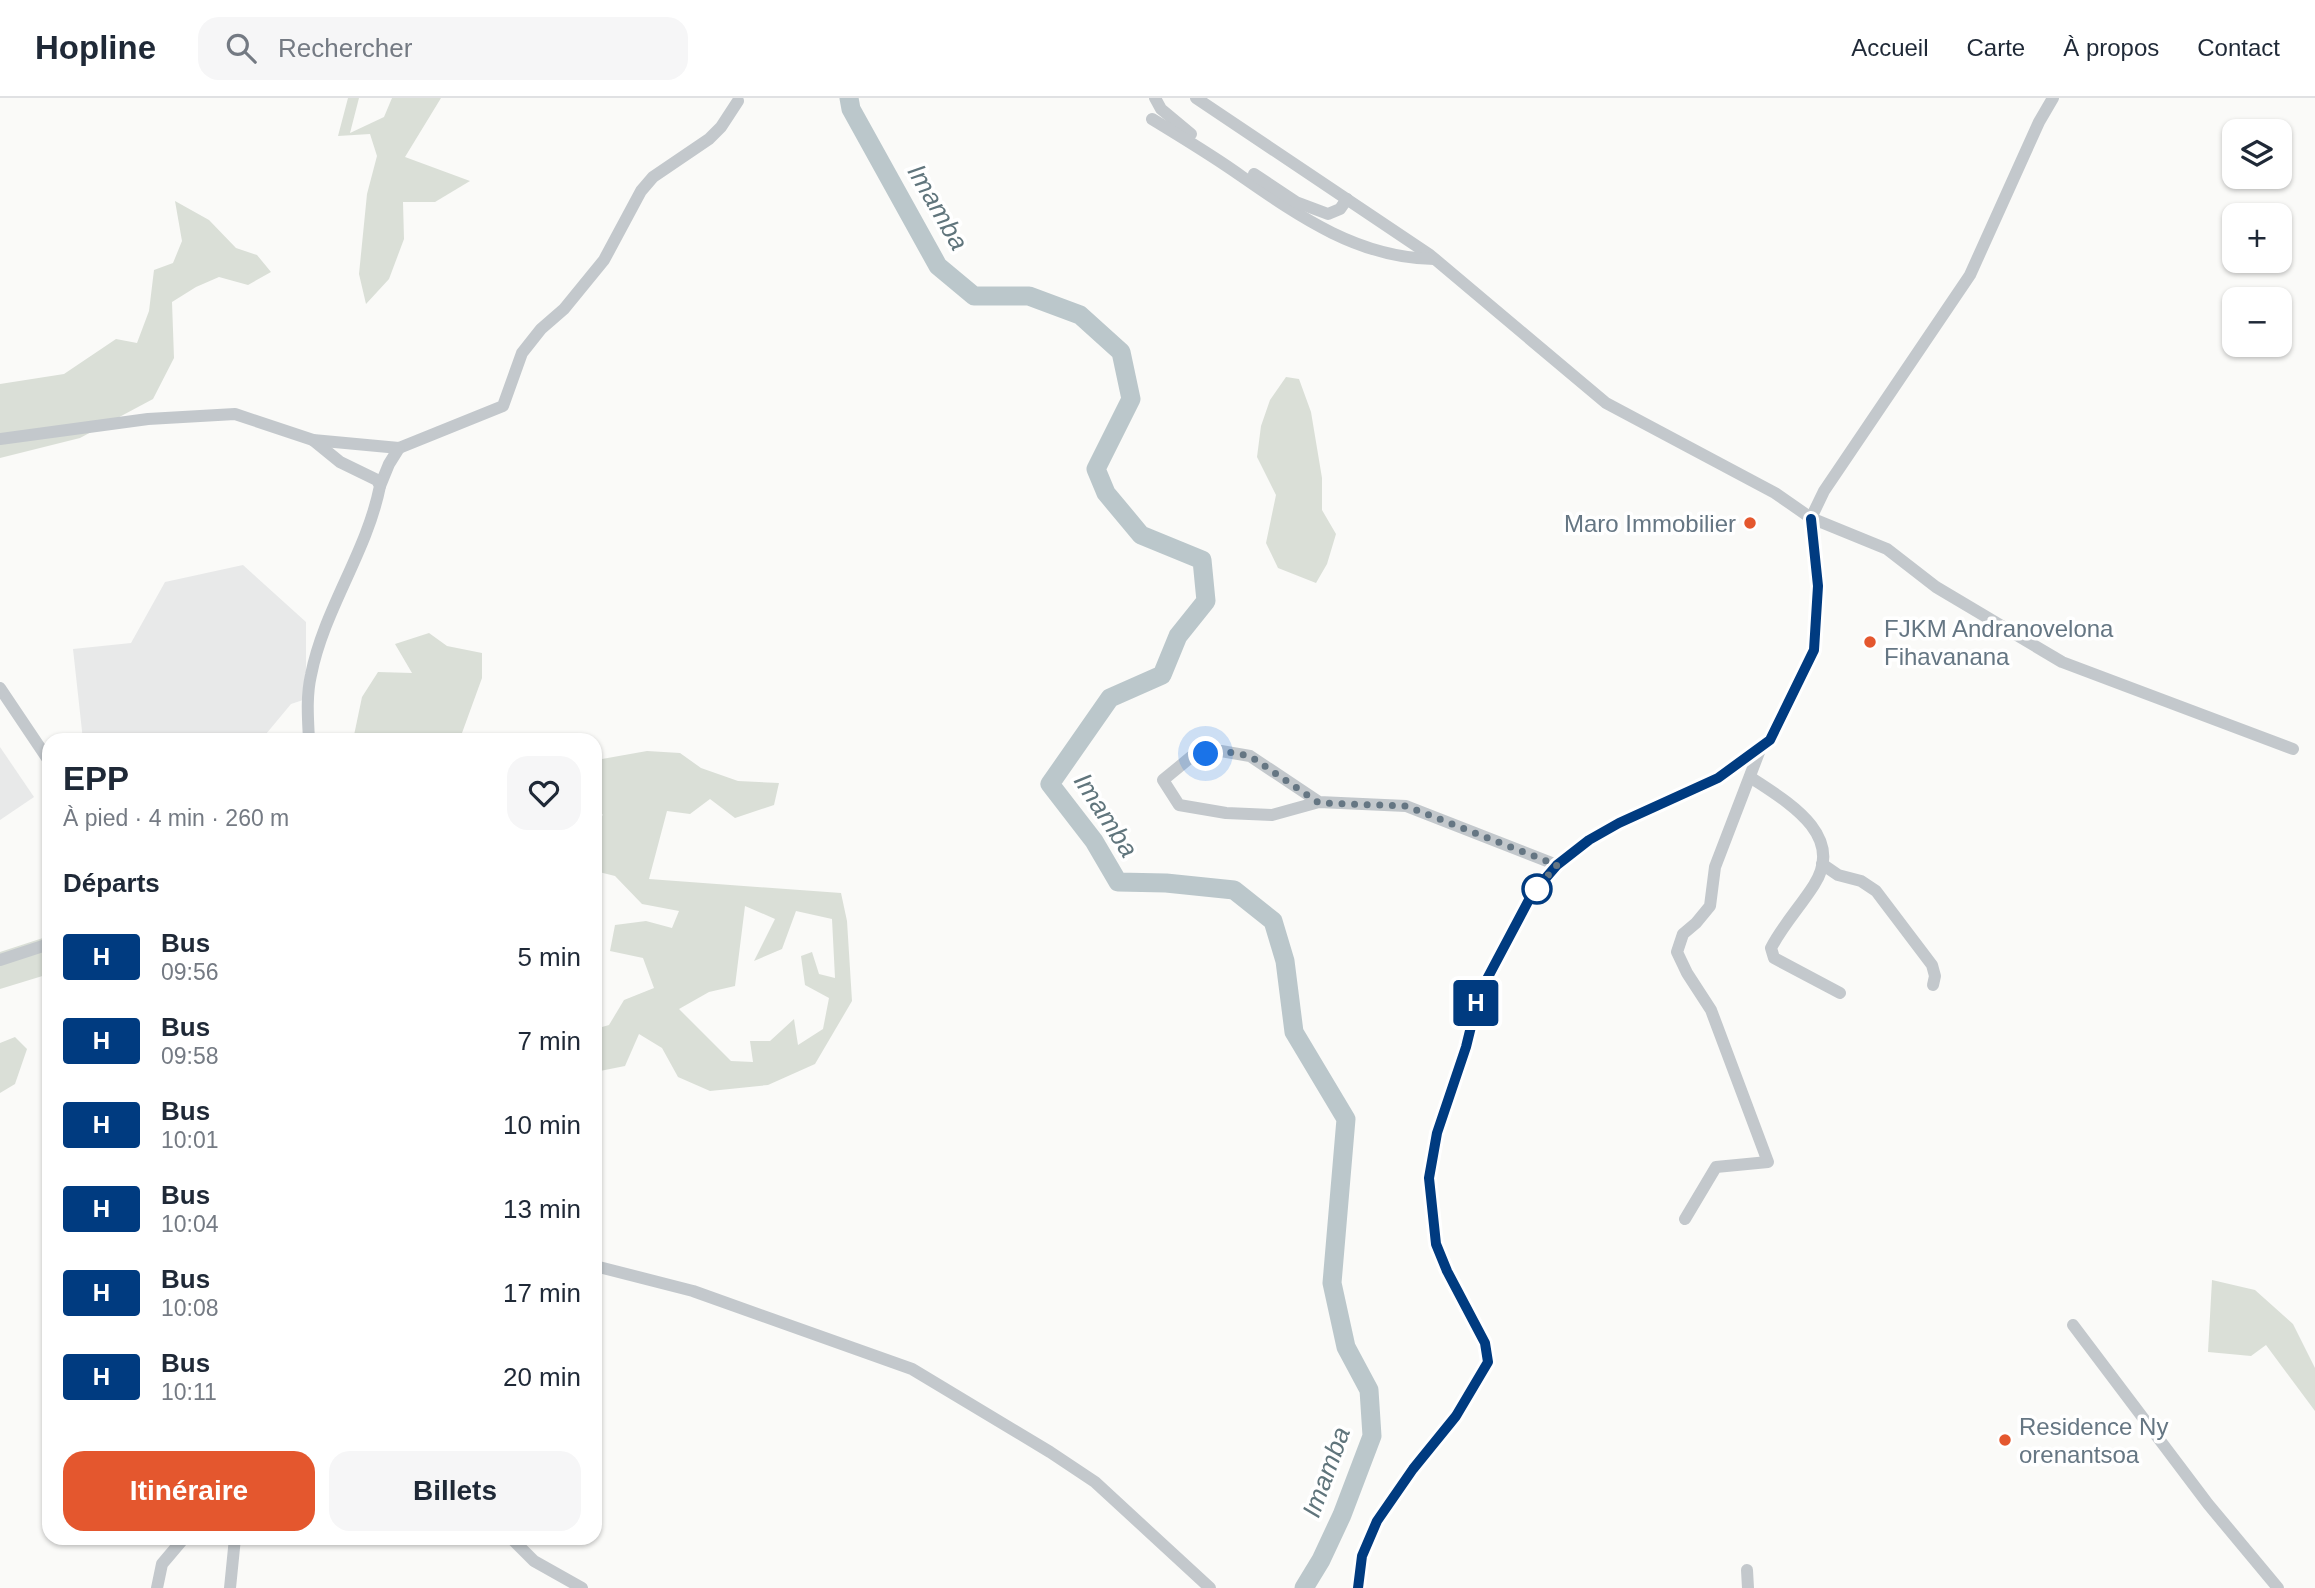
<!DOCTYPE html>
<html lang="fr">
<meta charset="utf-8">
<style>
:root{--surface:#fff;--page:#f6f6f7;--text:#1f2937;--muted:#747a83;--line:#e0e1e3;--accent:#e4572e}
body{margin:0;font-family:Arial,sans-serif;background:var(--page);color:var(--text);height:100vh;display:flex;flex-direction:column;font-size:26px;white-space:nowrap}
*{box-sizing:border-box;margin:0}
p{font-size:23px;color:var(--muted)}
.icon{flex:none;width:38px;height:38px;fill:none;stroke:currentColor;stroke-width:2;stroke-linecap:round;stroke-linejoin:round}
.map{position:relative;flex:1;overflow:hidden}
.sheet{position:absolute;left:42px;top:635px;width:560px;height:812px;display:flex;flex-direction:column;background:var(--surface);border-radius:21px;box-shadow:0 2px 5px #0004}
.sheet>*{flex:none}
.badge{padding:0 14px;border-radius:5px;font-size:24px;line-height:46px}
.controls{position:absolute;left:2222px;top:21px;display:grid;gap:14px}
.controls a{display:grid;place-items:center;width:70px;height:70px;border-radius:14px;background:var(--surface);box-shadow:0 2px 5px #0004;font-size:35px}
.you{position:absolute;width:35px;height:35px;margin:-18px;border:5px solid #fff;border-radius:50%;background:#1a73e8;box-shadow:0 0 0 10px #1a73e833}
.map>.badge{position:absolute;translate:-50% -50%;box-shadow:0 0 0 4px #fff}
h2{padding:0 21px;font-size:26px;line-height:63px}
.round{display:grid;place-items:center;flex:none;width:74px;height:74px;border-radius:21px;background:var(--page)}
.headline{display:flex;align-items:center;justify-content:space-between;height:119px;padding:0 21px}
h1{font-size:33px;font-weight:600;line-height:52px}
.button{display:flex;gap:14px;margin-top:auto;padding:14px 21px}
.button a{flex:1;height:80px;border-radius:21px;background:var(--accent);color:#fff;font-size:28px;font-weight:600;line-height:80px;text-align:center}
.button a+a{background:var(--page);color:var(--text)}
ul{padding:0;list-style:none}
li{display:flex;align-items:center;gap:21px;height:84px;padding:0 21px}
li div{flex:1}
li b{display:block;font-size:26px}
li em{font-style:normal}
li .badge{min-width:77px;font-weight:700;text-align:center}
header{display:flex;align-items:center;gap:42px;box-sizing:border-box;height:98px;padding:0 35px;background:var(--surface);border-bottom:2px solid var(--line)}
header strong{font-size:33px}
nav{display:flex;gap:38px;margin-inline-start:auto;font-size:24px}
.search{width:490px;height:63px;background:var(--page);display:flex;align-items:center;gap:18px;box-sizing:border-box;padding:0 24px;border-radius:21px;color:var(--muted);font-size:26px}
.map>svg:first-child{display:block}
</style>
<header>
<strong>Hopline</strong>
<div class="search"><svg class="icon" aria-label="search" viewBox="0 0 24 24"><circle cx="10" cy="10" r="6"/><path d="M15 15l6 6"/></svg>Rechercher</div>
<nav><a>Accueil</a><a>Carte</a><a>À propos</a><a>Contact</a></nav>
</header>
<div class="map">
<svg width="2315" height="1490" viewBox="0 0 2315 1490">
<rect width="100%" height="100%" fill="#fafaf8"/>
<g fill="#e8e9e9">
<polygon points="243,467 306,524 306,601 291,606 261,642 83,642 73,551 131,545 165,484"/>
<polygon points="0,649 34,699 0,722"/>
</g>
<g fill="#dadfd7" fill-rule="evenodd">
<polygon points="348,0 359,0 350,35 384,19 392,0 441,0 405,59 470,83 435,104 403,104 404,141 389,181 366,206 359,176 367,96 377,58 370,36 338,38"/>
<polygon points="175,103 209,122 236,150 257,157 271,174 248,187 219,179 196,189 172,204 174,260 153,301 80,340 0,360 0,286 64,276 116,241 137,245 149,213 154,172 173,165 182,143"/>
<polygon points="1286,279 1299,281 1311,314 1322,380 1322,412 1336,436 1327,466 1316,485 1278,470 1266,445 1276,397 1257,359 1261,328 1270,302"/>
<polygon points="429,535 447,548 482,555 482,580 462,635 461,642 353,642 362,599 378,574 412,575 395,546"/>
<path d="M647,653L680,655L701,670L738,683L779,685L774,707L735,720L710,701L690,716L667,713L649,781L841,795L847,823L852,903L815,966L768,987L710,993L678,979L662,950L639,936L625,968L595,974V931L609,927L624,902L654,890L643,860L610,853L615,827L646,823L672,830L679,813L642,806L615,778L595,773V723L603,717L595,709V670L602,661ZM745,808L775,821L754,863L782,851L796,813L832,821L835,880L819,876L812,854L801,858L805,887L829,900L823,931L798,947L794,921L770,943H750L753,964L731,963L679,911L709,894L735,888Z"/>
<polygon points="49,838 49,876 0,891 0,854"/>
<polygon points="15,939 27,951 15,986 0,995 0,945"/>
<polygon points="2212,1182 2255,1192 2293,1226 2315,1270 2315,1313 2266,1247 2251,1258 2208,1254"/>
</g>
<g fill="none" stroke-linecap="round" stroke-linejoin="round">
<polyline stroke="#bbc7cb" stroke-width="19" points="849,0 851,11 938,168 974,198 1029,198 1080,217 1121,254 1131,301 1096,371 1106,395 1141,437 1202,462 1206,503 1178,538 1162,577 1110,600 1050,686 1094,743 1118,784 1166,785 1234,792 1273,823 1285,863 1294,934 1346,1021 1332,1185 1346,1249 1369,1292 1372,1338 1342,1417 1321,1462 1304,1490"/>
<g stroke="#c3c8cc" stroke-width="12">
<polyline points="1155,0 1161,11 1191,36"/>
<polyline points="1196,0 1430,157 1606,305 1775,395 1811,420 1887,451 1936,489 2062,564 2293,651"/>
<path d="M1152,21C1180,38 1208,55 1234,73C1296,116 1356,160 1434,161"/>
<polyline points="1254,76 1296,104 1328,116 1340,111 1347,101"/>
<polyline points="0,341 148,321 235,316 313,342 399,350 503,308 522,255 541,231 564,211 604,162 641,93 653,79 709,41 721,29 738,3"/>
<polyline points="380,388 389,366 399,350"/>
<polyline points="0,590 49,663"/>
<path d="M309,642C308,621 306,599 311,577C324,511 367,454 380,388L377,382L340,364L313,342"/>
<path d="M1750,679C1784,702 1847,736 1814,787C1800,809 1783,827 1771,850L1774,860L1840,895"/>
<polyline points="1319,704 1272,717 1226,715 1179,707 1163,682 1191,659 1221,653 1250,658 1319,704 1406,708 1557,767"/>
<polyline points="1822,766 1838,777 1861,783 1876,793 1932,867 1935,878 1933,887"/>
<polyline points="0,862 49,846"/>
<polyline points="1685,1121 1716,1069 1768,1064 1711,912 1687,875 1677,854 1683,836 1696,825 1710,808 1715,769 1761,649"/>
<polyline points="595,1168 693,1193 912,1271 1050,1354 1095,1384 1210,1490"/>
<polyline points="2073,1227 2208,1406 2278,1490"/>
<polyline points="511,1440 534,1463 582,1490"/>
<polyline points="1747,1472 1748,1490"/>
<polyline points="157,1490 162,1466 184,1440"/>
<polyline points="230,1490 235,1440"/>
<polyline points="1359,1490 1362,1458 1377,1423 1413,1371 1456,1318 1487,1264 1485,1245 1447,1173 1436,1146 1429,1080 1437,1035 1466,949 1479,896 1532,796 1557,767 1589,742 1619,725 1718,680 1770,642 1814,552 1818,488 1811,420 1824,393 1970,177 2039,24 2053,0"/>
</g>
</g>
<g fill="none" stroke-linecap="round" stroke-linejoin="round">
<g stroke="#fff" stroke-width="16">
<polyline id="line" points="1358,1490 1362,1458 1377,1423 1413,1371 1456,1318 1488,1264 1485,1245 1447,1173 1436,1146 1429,1080 1437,1035 1466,949 1479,896 1532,796 1557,767 1589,742 1619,725 1718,680 1770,642 1814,552 1818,488 1811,421"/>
</g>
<use href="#line" stroke="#003b80" stroke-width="10"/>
<polyline stroke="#657683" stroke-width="7" stroke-dasharray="0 12.6" points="1206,656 1222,653 1250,658 1319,705 1406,708 1557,767 1532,796 1537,791"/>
</g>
<g fill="#e4572e" stroke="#fff" stroke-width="2.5">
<circle cx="1750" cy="425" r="7"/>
<circle cx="1870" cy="544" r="7"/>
<circle cx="2005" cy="1342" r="7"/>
</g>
<circle fill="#fff" stroke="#003b80" stroke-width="3.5" cx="1537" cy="791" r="14"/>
<g text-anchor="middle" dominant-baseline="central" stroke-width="7" stroke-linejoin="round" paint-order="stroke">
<g font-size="24" fill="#657683" stroke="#fff" text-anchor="start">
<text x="1736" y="425" text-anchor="end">Maro Immobilier</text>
<text x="1884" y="530">FJKM Andranovelona<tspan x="1884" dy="28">Fihavanana</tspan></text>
<text x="2019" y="1328">Residence Ny<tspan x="2019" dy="28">orenantsoa</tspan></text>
</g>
<g font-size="26" font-style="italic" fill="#60757c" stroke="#fff">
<text transform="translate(938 109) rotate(60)">Imamba</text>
<text transform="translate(1106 717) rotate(57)">Imamba</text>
<text transform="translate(1326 1374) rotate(-70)">Imamba</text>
</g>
</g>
</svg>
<div class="controls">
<a><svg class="icon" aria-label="layers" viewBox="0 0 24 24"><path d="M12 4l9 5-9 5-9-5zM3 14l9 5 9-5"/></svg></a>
<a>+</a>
<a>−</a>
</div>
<div class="you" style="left:1206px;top:656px"></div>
<b class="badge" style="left:1476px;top:905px;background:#003b80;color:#fff">H</b>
<section class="sheet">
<div class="headline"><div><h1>EPP</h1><p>À pied · 4 min · 260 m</p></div><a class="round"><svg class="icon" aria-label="heart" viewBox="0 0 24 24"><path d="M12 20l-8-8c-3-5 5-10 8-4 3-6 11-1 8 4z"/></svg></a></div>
<h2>Départs</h2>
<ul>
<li><span class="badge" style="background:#003b80;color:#fff">H</span><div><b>Bus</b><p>09:56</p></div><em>5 min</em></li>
<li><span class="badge" style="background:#003b80;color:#fff">H</span><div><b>Bus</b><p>09:58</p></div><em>7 min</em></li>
<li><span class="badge" style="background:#003b80;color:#fff">H</span><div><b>Bus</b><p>10:01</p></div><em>10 min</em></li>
<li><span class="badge" style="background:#003b80;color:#fff">H</span><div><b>Bus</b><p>10:04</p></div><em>13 min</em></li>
<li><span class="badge" style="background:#003b80;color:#fff">H</span><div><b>Bus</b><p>10:08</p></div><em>17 min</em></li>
<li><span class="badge" style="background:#003b80;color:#fff">H</span><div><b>Bus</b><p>10:11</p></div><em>20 min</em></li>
</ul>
<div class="button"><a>Itinéraire</a><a>Billets</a></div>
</section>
</div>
